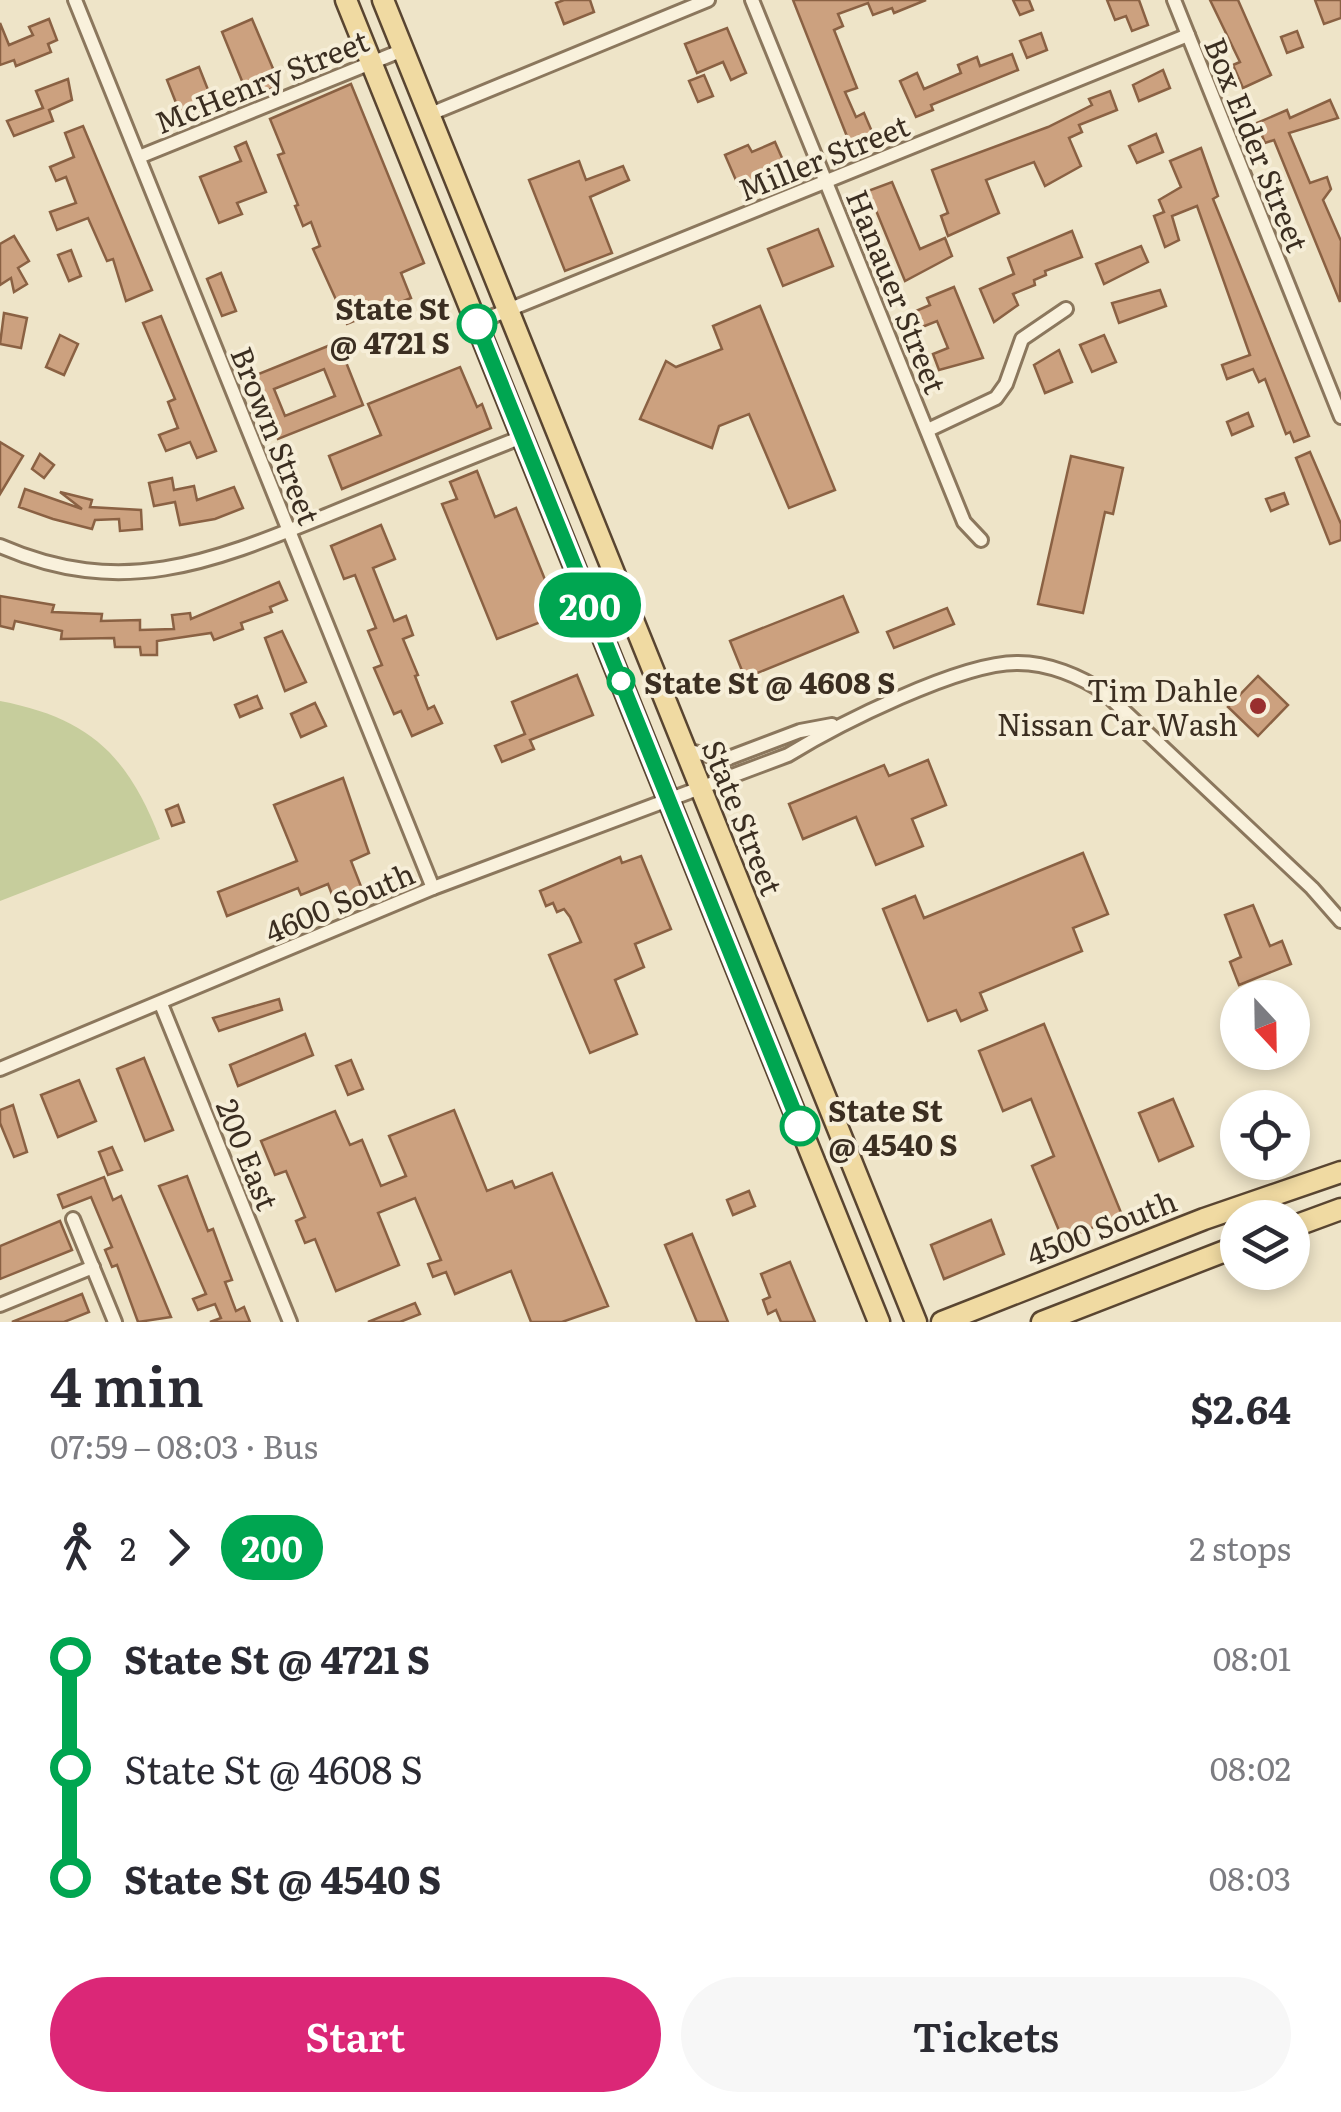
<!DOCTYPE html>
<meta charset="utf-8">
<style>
:root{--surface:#fff;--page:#f7f7f7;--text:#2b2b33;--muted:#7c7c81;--accent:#db2777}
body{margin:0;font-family:Literata,serif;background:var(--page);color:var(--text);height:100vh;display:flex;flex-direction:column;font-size:38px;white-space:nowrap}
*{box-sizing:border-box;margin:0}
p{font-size:32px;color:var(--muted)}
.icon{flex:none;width:55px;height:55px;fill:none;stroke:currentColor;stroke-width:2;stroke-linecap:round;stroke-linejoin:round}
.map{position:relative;height:1322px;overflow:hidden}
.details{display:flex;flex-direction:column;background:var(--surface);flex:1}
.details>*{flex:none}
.badge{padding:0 20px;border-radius:32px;font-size:35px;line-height:65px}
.needle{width:65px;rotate:158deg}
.tools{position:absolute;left:1220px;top:980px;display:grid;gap:20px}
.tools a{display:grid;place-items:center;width:90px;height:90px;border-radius:50%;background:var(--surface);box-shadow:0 5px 15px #0003;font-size:50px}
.map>.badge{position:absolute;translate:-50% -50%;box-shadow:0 0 0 5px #fff}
.legs{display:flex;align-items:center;gap:15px;height:110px;padding:0 50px;font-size:32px}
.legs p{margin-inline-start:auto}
.head{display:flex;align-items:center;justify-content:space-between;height:170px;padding:0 50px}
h1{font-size:55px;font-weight:600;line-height:75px}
.cta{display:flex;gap:20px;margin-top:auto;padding:20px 50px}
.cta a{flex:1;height:115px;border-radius:60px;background:var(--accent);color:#fff;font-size:40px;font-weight:600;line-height:115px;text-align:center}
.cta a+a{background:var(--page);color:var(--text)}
ul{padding:0 50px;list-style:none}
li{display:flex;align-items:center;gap:35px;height:110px;font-size:38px}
li i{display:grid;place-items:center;width:15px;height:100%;margin:0 12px;background:currentColor}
li i::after{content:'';width:25px;height:25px;margin:-12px;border:8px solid;border-radius:50%;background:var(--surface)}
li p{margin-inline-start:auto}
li:first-child i{background:linear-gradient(#0000 50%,currentColor 0)}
li:last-child i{background:linear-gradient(currentColor 50%,#0000 0)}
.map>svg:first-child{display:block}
</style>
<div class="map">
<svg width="1341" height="1322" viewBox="0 0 1341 1322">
<rect width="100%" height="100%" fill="#eee4c8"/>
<path fill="#c6cd9c" d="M0,701C89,718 128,755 160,839L0,901Z"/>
<g fill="#cca17f" stroke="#8a6143" stroke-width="2.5" fill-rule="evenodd">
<polygon points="564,0 590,0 594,12 564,24 556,3"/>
<polygon points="793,0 926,0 894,13 892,8 873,15 868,3 838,14 843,26 834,30 857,88 845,92 856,117 864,113 873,134 850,144"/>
<polygon points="1013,0 1029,0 1033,10 1020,15"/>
<polygon points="1107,0 1139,0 1148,25 1132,31 1126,16 1115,20"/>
<polygon points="1210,0 1238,0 1271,75 1243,88 1233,65 1240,62"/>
<polygon points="1315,0 1341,0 1341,18 1324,24"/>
<polygon points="49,19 57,40 48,44 51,52 16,66 14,60 0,65 0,23 9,45 33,35 29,27"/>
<polygon points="252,19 280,85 249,98 222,32"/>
<polygon points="727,28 746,73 731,80 723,62 697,73 685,44"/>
<polygon points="1297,31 1303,47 1287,53 1281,37"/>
<polygon points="1041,33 1047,50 1027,58 1020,41"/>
<polygon points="1012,54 1018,70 931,105 933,110 916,117 900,81 917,73 924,89 961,73 958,65 977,57 980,66"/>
<polygon points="199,67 214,105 182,118 167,80"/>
<polygon points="1163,70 1170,88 1139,101 1133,85"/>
<polygon points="704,75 713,96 698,102 689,81"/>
<polygon points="68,79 72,100 49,110 53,121 14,136 7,121 43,108 36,91"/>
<polygon points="351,84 424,263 401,273 411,298 347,324 313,249 320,246 311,222 303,226 295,206 298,205 278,155 284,153 270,119"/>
<polygon points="1110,91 1117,110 1079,125 1082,132 1069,138 1081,166 1045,186 1034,162 986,180 999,213 948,236 941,216 948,213 932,170 1048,127 1092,105 1089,99"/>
<polygon points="1330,100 1338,118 1289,133 1310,183 1327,177 1331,189 1323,200 1341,241 1340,302 1274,140 1265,143 1257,123 1287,110 1290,118"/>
<polygon points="83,126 152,290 126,301 113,259 107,261 88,218 57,230 50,212 76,203 66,177 56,181 50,167 74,157 65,133"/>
<polygon points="1156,134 1163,152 1137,163 1129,146"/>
<polygon points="246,142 266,192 237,203 242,214 219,223 200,177 241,161 235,147"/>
<polygon points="775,142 786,167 738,185 725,155 748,145 752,152"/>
<polygon points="1201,148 1218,196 1213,199 1309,436 1294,442 1290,432 1286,434 1265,379 1259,382 1253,369 1227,379 1222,365 1250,355 1197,206 1172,216 1179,240 1165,247 1154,216 1164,212 1159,200 1181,187 1170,161"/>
<polygon points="579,161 586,180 623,166 629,180 590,197 612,253 565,271 529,180"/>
<polygon points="892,182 920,249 945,238 952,256 905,281 868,191"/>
<polygon points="818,229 833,266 783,286 768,249"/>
<polygon points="1072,231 1082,257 1045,271 1046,275 1034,280 1035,285 1013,294 1018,305 994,322 980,289 1014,274 1008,258"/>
<polygon points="14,236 29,261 18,268 27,284 14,292 11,278 0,285 0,244"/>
<polygon points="1141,246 1148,262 1104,284 1096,264"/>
<polygon points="71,250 81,276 69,281 58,255"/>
<polygon points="221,273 236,311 222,316 207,279"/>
<polygon points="954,287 983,358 939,370 933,354 948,348 937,321 922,327 916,311 930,305 927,298"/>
<polygon points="1160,290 1166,306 1119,323 1112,303"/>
<polygon points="760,306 835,490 789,508 749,414 719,426 712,448 640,419 666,361 676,367 722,349 713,326"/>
<polygon points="4,313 27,318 21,348 0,344"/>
<polygon points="161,316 216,451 197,458 190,442 166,451 159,435 178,428 168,402 175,399 143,323"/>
<polygon points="60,335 78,344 64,375 46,367"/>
<polygon points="1104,335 1116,362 1092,372 1080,345"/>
<path d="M338,342L363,405L278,439L251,377ZM324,369L335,396L285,416L274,389Z"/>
<polygon points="1059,350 1072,382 1045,393 1034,365"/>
<polygon points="460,367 477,407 482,404 491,428 342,489 329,456 381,435 368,404"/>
<polygon points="1248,413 1253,426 1232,435 1227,422"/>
<polygon points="0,442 23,456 0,494"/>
<polygon points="1310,452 1341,524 1341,540 1330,544 1296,458"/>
<polygon points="40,454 54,465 44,478 32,469"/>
<polygon points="1071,456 1123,468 1113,514 1105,512 1083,613 1038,604"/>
<polygon points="477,471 495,517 516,508 548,587 540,590 551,618 497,639 442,504 457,499 450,482"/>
<polygon points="172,478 174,490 194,486 197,500 234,487 243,508 215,519 180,525 175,502 154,506 149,483"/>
<polygon points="25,489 82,509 60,492 92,500 90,507 141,510 142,529 120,531 119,519 95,520 92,529 53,519 19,507"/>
<polygon points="1284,493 1288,504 1271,511 1266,499"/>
<polygon points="381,525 395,559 373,568 394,621 406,616 413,635 403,639 418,675 415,676 428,709 434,706 442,723 412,736 401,711 394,714 374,668 382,665 368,631 376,628 355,575 344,579 331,546"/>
<polygon points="279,582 287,600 270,607 272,612 241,623 243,629 214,640 211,633 157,641 157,655 141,655 140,647 115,647 114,638 61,639 62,631 15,621 13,629 0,626 0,596 54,605 52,612 102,614 101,621 140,620 140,630 174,629 172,615 190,613 191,619"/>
<polygon points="843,596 858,632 745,678 730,641"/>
<polygon points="947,608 954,624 894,648 887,632"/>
<polygon points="282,631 306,682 285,691 265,638"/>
<polygon points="577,675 593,715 530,740 534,749 502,762 495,746 525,734 512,702"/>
<polygon points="1258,676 1288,705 1258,736 1228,707"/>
<polygon points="257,696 262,708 240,717 235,705"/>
<polygon points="315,703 326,726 301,737 291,714"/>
<polygon points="928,760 946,805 912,819 923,846 876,865 856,817 803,839 789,804 884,765 889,776"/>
<polygon points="343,778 369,853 351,861 362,889 334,900 328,884 301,895 298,888 227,916 218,892 297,861 274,805"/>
<polygon points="178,805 184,822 172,826 166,810"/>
<polygon points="1083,853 1108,914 1073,928 1082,951 980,993 987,1010 961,1021 956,1010 928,1021 883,909 915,896 924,918"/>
<polygon points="641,856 671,929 635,944 644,967 615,980 637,1034 590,1053 549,955 581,942 570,917 564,909 557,912 553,903 546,906 540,891 620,857 622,863"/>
<polygon points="1253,905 1270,946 1282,941 1291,964 1239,985 1230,962 1241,957 1225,915"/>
<polygon points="279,999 282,1010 219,1031 213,1018"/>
<polygon points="1044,1024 1122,1215 1063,1240 1032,1166 1054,1156 1031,1099 1003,1111 979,1051"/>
<polygon points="305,1034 313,1055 238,1086 230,1065"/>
<polygon points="144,1058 173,1130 145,1141 117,1069"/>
<polygon points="351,1060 363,1089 348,1095 336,1066"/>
<polygon points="79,1080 96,1121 58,1137 41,1095"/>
<polygon points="1173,1099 1193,1146 1159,1161 1139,1113"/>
<polygon points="13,1105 27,1152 14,1157 0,1123 0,1110"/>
<polygon points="454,1110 487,1191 512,1181 515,1188 552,1173 608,1306 562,1322 531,1322 511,1271 455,1294 446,1272 433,1277 428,1264 441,1260 415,1198 378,1213 399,1265 336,1291 315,1239 305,1243 296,1221 305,1217 286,1171 275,1175 261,1141 335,1111 350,1145 362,1140 381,1186 406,1176 389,1136"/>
<polygon points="112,1147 122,1170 108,1175 99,1152"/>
<polygon points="187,1176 208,1231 213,1229 220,1248 232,1280 225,1282 236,1311 244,1307 250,1322 210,1322 221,1318 215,1304 198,1310 193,1299 206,1294 159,1186"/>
<polygon points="104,1177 113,1200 121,1196 171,1317 138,1322 117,1265 112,1267 105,1250 112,1247 91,1197 63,1208 58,1195"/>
<polygon points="749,1191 755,1206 733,1215 727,1200"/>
<polygon points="991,1220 1004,1254 944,1279 931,1245"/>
<polygon points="60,1221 72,1250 0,1279 0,1246"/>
<polygon points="692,1234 728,1322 697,1322 665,1245"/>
<polygon points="790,1262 809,1308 815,1322 781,1322 776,1310 768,1314 763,1300 770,1297 761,1274"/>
<polygon points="82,1294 89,1312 64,1322 12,1322"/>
<polygon points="415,1303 420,1314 400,1322 368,1322"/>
</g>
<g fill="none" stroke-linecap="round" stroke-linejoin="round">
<g stroke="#8b775d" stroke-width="18">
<g id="street">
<polyline points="75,0 433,888"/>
<polyline points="752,0 964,522 981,540"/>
<polyline points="1174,0 1341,417"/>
<polyline points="428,115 708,0"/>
<polyline points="139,157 403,50"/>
<polyline points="476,323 1188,35"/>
<polyline points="928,430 996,398 1006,384 1022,339 1066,309"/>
<path d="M0,546C124,600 214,561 330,514C394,488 458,462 522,437"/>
<polyline points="685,750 726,759 800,731 832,725"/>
<polyline points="161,1004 290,1322"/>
<path d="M0,1069L433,888L788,755C837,725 961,662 1018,663C1048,663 1080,676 1105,693L1312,888L1341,921"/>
<polyline points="73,1219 115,1322"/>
<polyline points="0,1305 93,1267"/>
</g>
</g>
<g stroke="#594531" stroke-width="25">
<g id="primary">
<polyline points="346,0 879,1322"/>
<polyline points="383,0 916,1322"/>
<polyline points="1292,1227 1341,1209"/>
<polyline points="942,1322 1204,1219 1341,1172"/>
<polyline points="1042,1322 1238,1246"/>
</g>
</g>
<use href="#street" stroke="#f9f1dc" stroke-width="12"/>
<use href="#primary" stroke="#f0daa2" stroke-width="20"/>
</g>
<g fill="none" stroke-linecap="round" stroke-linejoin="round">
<g stroke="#fff" stroke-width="22">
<polyline id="line-1" points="477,324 800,1126"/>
</g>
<use href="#line-1" stroke="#00a651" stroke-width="15"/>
</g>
<g fill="#fff" stroke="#00a651" stroke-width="5">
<circle cx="477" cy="324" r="18"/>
<circle cx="621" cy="681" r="12"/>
<circle cx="800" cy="1126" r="18"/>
</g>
<circle fill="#992f2e" stroke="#f6eed8" stroke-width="4" cx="1258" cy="706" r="10"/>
<g text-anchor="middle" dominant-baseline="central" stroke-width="8" stroke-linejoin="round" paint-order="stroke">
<g font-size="30" fill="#3b2e21" stroke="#f6eed8">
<text transform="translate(261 80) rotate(-22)">McHenry Street</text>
<text transform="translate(1258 144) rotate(68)">Box Elder Street</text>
<text transform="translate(823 156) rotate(-22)">Miller Street</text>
<text transform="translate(898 291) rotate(68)">Hanauer Street</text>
<text transform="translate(277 435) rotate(68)">Brown Street</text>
<text transform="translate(744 817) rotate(68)">State Street</text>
<text transform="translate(339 901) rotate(-23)">4600 South</text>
<text transform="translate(249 1154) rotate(68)">200 East</text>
<text transform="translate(1101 1226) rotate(-21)">4500 South</text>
</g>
<g font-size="30" font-weight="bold" fill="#3b2e21" stroke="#f6eed8" text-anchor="start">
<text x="450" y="307" text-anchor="end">State St<tspan x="450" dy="34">@ 4721 S</tspan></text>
<text x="644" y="681">State St @ 4608 S</text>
<text x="828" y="1109">State St<tspan x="828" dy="34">@ 4540 S</tspan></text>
</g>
<g font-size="30" fill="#3b2e21" stroke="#f6eed8" text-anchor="end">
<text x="1238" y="689">Tim Dahle<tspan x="1238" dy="34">Nissan Car Wash</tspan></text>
</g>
</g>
</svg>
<div class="tools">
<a><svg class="needle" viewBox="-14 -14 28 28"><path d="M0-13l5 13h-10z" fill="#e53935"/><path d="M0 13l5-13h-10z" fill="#7c7c81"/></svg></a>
<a><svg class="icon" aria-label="locate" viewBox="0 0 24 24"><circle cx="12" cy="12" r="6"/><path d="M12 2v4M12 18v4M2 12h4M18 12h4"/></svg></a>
<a><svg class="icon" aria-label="layers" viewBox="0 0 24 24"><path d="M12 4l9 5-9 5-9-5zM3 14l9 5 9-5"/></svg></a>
</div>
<b class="badge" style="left:590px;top:605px;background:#00a651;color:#fff">200</b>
</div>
<section class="details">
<div class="head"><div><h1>4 min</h1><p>07:59 – 08:03 · Bus</p></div><b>$2.64</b></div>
<div class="legs"><svg class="icon" aria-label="walk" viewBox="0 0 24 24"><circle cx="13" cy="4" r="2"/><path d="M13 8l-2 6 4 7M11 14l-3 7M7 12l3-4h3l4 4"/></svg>2<svg class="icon" aria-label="forward" viewBox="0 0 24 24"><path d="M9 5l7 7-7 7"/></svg><b class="badge" style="background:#00a651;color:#fff">200</b><p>2 stops</p></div>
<ul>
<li><i style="color:#00a651"></i><b>State St @ 4721 S</b><p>08:01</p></li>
<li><i style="color:#00a651"></i><span>State St @ 4608 S</span><p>08:02</p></li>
<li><i style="color:#00a651"></i><b>State St @ 4540 S</b><p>08:03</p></li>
</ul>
<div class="cta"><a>Start</a><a>Tickets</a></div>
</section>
